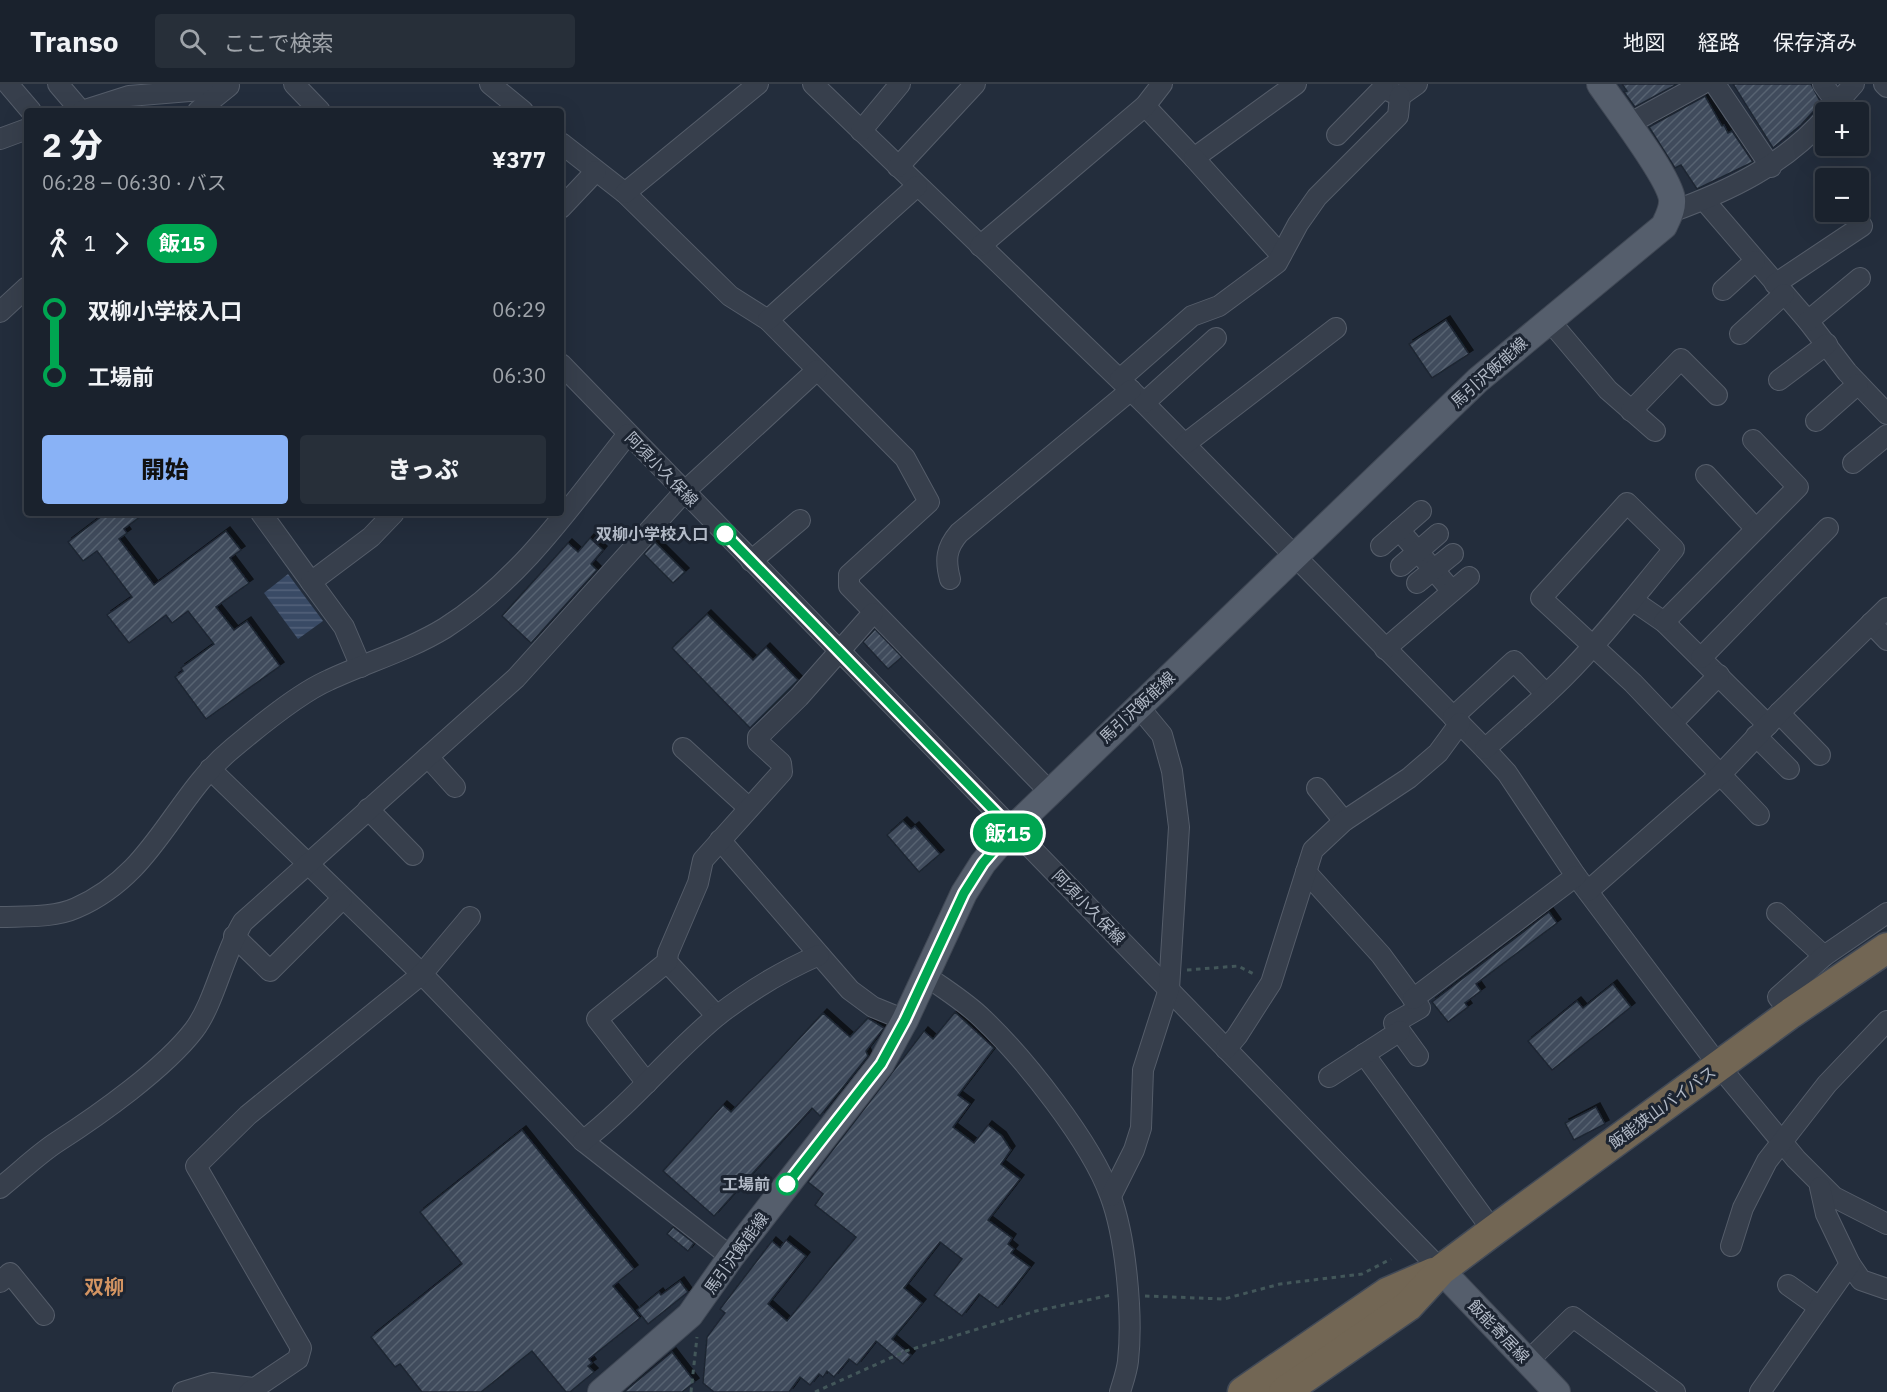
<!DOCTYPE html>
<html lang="ja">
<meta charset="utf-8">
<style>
:root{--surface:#1a222d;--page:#272f39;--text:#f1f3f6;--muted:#9fa4aa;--line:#383f49;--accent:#89b2f6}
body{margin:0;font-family:"IBM Plex Sans","Noto Sans JP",sans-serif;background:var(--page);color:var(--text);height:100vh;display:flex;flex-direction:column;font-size:22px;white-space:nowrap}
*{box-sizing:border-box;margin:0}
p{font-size:20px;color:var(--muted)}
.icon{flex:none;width:33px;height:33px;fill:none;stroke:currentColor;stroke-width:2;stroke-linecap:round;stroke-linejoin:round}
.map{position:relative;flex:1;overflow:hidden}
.sheet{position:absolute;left:24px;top:24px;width:540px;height:408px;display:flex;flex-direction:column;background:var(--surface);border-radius:6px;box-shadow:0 6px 24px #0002,0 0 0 2px var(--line)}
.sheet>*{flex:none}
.badge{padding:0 12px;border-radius:20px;font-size:21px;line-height:39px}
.tools{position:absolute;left:1815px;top:18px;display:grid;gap:12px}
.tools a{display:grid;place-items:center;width:54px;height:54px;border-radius:6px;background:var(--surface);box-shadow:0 6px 24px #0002,0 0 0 2px var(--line);font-size:30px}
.map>.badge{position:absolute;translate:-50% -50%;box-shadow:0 0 0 3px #fff}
.legs{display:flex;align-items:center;gap:9px;height:66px;padding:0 18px;font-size:20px}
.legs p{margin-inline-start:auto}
.headline{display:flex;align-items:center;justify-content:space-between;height:102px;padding:0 18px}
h1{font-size:33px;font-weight:800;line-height:45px}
.primary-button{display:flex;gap:12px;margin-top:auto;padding:12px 18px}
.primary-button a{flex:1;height:69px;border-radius:6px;background:var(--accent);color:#111;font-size:24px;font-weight:800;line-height:69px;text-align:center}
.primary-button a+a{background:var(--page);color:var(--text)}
ul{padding:0 18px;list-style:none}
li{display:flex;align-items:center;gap:21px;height:66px;font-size:22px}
li i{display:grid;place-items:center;width:9px;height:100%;margin:0 8px;background:currentColor}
li i::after{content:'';width:15px;height:15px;margin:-8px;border:4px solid;border-radius:50%;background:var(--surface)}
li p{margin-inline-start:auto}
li:first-child i{background:linear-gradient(#0000 50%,currentColor 0)}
li:last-child i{background:linear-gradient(currentColor 50%,#0000 0)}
header{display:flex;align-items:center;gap:36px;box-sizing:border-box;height:84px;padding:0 30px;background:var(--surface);border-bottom:2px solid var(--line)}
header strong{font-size:28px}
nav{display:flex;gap:33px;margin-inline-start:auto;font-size:21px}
.search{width:420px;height:54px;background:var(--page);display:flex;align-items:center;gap:15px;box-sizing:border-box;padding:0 21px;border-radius:6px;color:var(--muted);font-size:22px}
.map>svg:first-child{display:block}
</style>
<header>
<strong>Transo</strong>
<div class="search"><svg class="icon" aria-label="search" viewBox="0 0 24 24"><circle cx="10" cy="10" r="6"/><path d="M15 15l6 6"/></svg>ここで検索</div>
<nav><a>地図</a><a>経路</a><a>保存済み</a></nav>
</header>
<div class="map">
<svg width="1887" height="1308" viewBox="0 0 1887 1308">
<defs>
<pattern id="water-rules" width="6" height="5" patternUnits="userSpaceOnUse" patternTransform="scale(1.5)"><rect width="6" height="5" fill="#394a65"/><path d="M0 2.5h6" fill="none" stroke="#53627a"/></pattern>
<pattern id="building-hatch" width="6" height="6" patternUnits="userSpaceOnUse" patternTransform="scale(1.5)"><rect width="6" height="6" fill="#3f4b5b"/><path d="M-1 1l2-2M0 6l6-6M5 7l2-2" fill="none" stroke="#586371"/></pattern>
<filter id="shadow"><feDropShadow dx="4" dy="-4" stdDeviation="0" flood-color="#0009"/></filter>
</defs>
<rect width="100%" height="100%" fill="#232d3c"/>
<polygon fill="url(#water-rules)" points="288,490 323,537 298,555 264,509"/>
<g fill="url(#building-hatch)" stroke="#1e2633" stroke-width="1.5" filter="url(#shadow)">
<polygon points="1622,0 1677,0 1635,23 1624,8 1627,7"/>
<polygon points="1733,0 1811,0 1821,19 1801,41 1773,64"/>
<polygon points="1705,12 1722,42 1724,41 1728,49 1732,47 1753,78 1697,105 1681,81 1675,84 1649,43"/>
<polygon points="1446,236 1469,270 1432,294 1409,260"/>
<polygon points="106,429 145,429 124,445 127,449 119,455 154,501 226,447 241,466 230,474 249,499 216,523 234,546 247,537 280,582 206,635 175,593 183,587 181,584 214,560 188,527 172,539 166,531 129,559 107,531 132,513 97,467 83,477 68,458"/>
<polygon points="590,454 603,466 591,480 597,486 531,559 502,532 568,459 578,468"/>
<polygon points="655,458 685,488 673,499 644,470"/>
<polygon points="707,530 753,576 766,563 798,596 750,644 672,564"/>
<polygon points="875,545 902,573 888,585 863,558"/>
<polygon points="903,737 911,745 915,742 940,770 919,788 887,751"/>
<polygon points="1549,828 1557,839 1476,900 1481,907 1465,919 1468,923 1448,938 1432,918"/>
<polygon points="1613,900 1631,923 1552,986 1528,957 1577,917 1583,924"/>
<polygon points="955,928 994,964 958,1011 970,1020 953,1043 974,1059 988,1041 1002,1052 1011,1066 1001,1080 1020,1095 988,1136 1012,1154 1008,1160 1014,1165 1011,1169 1030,1183 998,1224 979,1210 962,1232 934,1211 962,1175 940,1158 904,1204 922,1219 892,1255 911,1271 903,1280 876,1257 857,1281 849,1275 834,1293 827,1287 823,1293 819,1290 810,1301 800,1293 789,1308 714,1308 703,1299 707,1253 725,1229 720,1225 772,1157 780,1164 786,1156 806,1172 768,1220 787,1237 856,1153 815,1121 823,1110 808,1098 924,947 933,955"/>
<polygon points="823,929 850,953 868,934 884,944 866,967 868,972 820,1032 812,1024 714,1132 663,1087 723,1021 731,1028"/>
<polygon points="1596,1023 1605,1040 1574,1056 1565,1039"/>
<polygon points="522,1046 634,1185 613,1202 640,1234 589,1275 592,1279 588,1282 594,1288 570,1308 566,1308 532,1267 481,1308 422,1308 400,1280 395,1283 371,1253 462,1180 420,1128"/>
<polygon points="673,1143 694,1159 688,1167 667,1150"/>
<polygon points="680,1197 688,1208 648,1240 637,1226 659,1208 661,1211"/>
<polygon points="672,1268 695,1298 682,1308 624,1308"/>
</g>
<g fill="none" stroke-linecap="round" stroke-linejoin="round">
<g stroke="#555d6a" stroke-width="22">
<g id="minor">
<polyline points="8,0 31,27"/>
<polyline points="58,0 81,27"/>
<polyline points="294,0 320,27"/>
<polyline points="490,0 523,27"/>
<polyline points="813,0 1144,319 1485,665 1507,689 1576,792 1719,982 1796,1075 1834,1113 1887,1140"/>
<polyline points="1715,0 1771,83"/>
<polyline points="1823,0 1837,20"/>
<polyline points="1884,0 1887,3"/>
<polyline points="1389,7 1400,12 1417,0"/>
<polyline points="1145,22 1194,74 1296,0"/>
<polyline points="82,27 129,12 226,4"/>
<polyline points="198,27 229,2"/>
<polyline points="1829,28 1854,0"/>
<polyline points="1627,41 1702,0"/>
<polyline points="861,47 900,0"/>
<polyline points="1337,51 1383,4"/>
<polyline points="0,55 27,45"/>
<polyline points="561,59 625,109 730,212 768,236 905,374 929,418 849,491 849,502 1049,707"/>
<polyline points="1194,74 1281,171"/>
<polyline points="898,83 975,0"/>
<polyline points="625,109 758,0"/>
<polyline points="1704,116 1808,237 1847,288 1887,330"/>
<polyline points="561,124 596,87"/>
<path d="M1671,128C1729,107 1784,81 1826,33"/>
<polyline points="980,162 1145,22 1162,0"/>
<polyline points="1775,200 1862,142"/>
<polyline points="1723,206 1755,177"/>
<polyline points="0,228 27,203"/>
<polyline points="768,236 917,102"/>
<polyline points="1549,236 1608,306 1655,347"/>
<polyline points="1808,237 1860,194"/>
<polyline points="1740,250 1784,210"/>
<polyline points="561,280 1441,1186"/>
<polyline points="1120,295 1192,232 1219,222 1277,179 1298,140 1317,113 1398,32 1400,12"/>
<polyline points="1779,296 1827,260"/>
<polyline points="1144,319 1216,254"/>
<polyline points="1631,327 1681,275 1717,311"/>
<polyline points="1816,337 1858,300"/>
<polyline points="1185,360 1336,244"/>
<polyline points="1853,379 1887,351"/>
<polyline points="1706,391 1756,445"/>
<polyline points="261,429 311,498"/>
<polyline points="1399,446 1452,507"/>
<polyline points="1381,462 1421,427"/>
<polyline points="751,477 800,436"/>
<polyline points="1401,482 1438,450"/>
<path d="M950,495C945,476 946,464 959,449L1131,306"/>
<polyline points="1417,499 1453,470"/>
<polyline points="1632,516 1664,538 1768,641"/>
<polyline points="1664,538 1798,403 1753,356"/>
<polyline points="1871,539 1887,556"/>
<polyline points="1385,565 1469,493"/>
<polyline points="1701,574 1828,444"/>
<polyline points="361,583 344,543 311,498 371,453 394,429"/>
<polyline points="1779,629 1820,671"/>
<polyline points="1453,633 1514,577 1546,610"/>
<polyline points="1672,639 1719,591"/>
<polyline points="1756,652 1789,685"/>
<polyline points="683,664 749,724"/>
<path d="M1485,665C1511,641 1538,619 1563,594C1603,554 1638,508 1674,465L1627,419L1541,514L1633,599L1759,731"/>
<polyline points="428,673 455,703"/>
<polyline points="210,685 422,890 583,1057 731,1173"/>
<polyline points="1317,704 1344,737"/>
<polyline points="368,725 413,771"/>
<polyline points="720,756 850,906 873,923 905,936"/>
<polyline points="1306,788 1381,871 1420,924 1394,939 1418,972"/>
<polyline points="1588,807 1720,691 1779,629 1887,524"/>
<polyline points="1777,829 1824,872"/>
<path d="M0,833C24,832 54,834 76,824C155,790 172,714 233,664C258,643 299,609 329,596C368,578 409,566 445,544C521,496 573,419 628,350"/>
<polyline points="234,852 270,887 342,815"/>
<polyline points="667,878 717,932"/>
<path d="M925,891C944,905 966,918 983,935C1024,974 1091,1058 1110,1111C1126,1153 1133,1232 1128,1277C1127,1287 1123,1298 1120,1308"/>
<polyline points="1413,915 1576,792"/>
<polyline points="1791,929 1778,913 1824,872 1887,829"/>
<polyline points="1226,965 1237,952 1271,899 1313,766 1344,737 1409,694 1438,669 1460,639"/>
<polyline points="1364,970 1493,1147"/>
<polyline points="1329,993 1400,947"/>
<polyline points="647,999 597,935 667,878 668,869 698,799 703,776 782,688 781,679 758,658 758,653 799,613 873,529"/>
<path d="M583,1057C632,1019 670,971 717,932C749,907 782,887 819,871"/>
<path d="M0,1104C19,1089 37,1071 57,1058C99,1031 164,985 194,946C214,920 224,869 243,838L516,594L684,408L817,286"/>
<polyline points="1111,1112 1134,1066 1141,1044 1143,986 1169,905 1179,743 1172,687 1162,651 1138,622"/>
<polyline points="1731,1162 1743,1124 1767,1077 1827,1000 1887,937"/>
<polyline points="1850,1180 1861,1196 1887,1205"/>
<polyline points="0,1198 10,1189 44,1231"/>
<polyline points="1788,1201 1819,1223"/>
<polyline points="1528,1277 1573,1233 1675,1308"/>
<polyline points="183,1308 212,1299 253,1304"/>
<polyline points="249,1308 298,1275 301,1264 196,1082 248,1031 422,890 470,833"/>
<polyline points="1760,1308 1850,1180 1826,1130 1820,1103"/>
</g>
</g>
<g stroke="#404855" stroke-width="28">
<g id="major">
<polyline points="1441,1186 1557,1308"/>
<path d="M601,1308L690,1231L731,1173L881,980L905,936L964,809L983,779L1012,745L1478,296L1664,142C1668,133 1673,125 1672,115C1669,92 1616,24 1600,0"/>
</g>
</g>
<g stroke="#424a57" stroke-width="33">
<g id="highway">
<polyline points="1243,1308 1387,1209 1433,1189"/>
<polyline points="1284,1308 1408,1222 1441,1186 1493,1147 1791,929 1887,864"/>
</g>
</g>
<g stroke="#43575a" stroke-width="3" stroke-dasharray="4.5 4.5" stroke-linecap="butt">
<polyline points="1187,886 1238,882 1256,891"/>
<polyline points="1145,1212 1224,1215 1280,1200 1362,1190 1391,1175"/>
<polyline points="691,1308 697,1253"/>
<polyline points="815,1308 906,1267 1036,1227 1111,1211"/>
</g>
<use href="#minor" stroke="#373f4c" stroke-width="20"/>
<use href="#major" stroke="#555e6c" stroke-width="26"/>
<use href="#highway" stroke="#726654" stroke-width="30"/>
</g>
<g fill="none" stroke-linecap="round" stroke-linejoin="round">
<g stroke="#fff" stroke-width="14">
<polyline id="line-1" points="725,450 1012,745 983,779 964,809 905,936 881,980 787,1100"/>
</g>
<use href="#line-1" stroke="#00a651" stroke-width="9"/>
</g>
<g fill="#fff" stroke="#00a651" stroke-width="3">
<circle cx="725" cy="450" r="10"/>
<circle cx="787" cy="1100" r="10"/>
</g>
<g text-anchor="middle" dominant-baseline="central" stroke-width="6" stroke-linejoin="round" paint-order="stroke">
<g font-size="16" fill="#b2bac7" stroke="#1c2431">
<text transform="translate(1489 288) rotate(-42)">馬引沢飯能線</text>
<text transform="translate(662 385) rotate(46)">阿須小久保線</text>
<text transform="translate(1137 623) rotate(-43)">馬引沢飯能線</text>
<text transform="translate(1089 823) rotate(46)">阿須小久保線</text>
<text transform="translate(1662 1023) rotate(-36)">飯能狭山バイパス</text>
<text transform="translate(736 1169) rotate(-54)">馬引沢飯能線</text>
<text transform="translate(1499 1247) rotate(46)">飯能寄居線</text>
</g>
<g font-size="16" font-weight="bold" fill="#b2bac7" stroke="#1c2431" text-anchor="end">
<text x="708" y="450">双柳小学校入口</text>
<text x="770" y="1100">工場前</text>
</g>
<g font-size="20" font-weight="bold" fill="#d39462" stroke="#1c2431">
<text x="104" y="1202">双柳</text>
</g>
</g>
</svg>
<div class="tools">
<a>+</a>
<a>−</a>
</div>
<b class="badge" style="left:1008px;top:749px;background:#00a651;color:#fff">飯15</b>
<section class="sheet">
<div class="headline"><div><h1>2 分</h1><p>06:28 – 06:30 · バス</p></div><b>¥377</b></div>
<div class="legs"><svg class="icon" aria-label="walk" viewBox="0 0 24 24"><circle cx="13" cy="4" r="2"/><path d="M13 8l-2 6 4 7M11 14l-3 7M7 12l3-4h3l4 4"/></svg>1<svg class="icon" aria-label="forward" viewBox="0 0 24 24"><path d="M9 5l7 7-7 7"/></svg><b class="badge" style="background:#00a651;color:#fff">飯15</b></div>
<ul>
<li><i style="color:#00a651"></i><b>双柳小学校入口</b><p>06:29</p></li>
<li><i style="color:#00a651"></i><b>工場前</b><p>06:30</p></li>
</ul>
<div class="primary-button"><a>開始</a><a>きっぷ</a></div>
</section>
</div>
